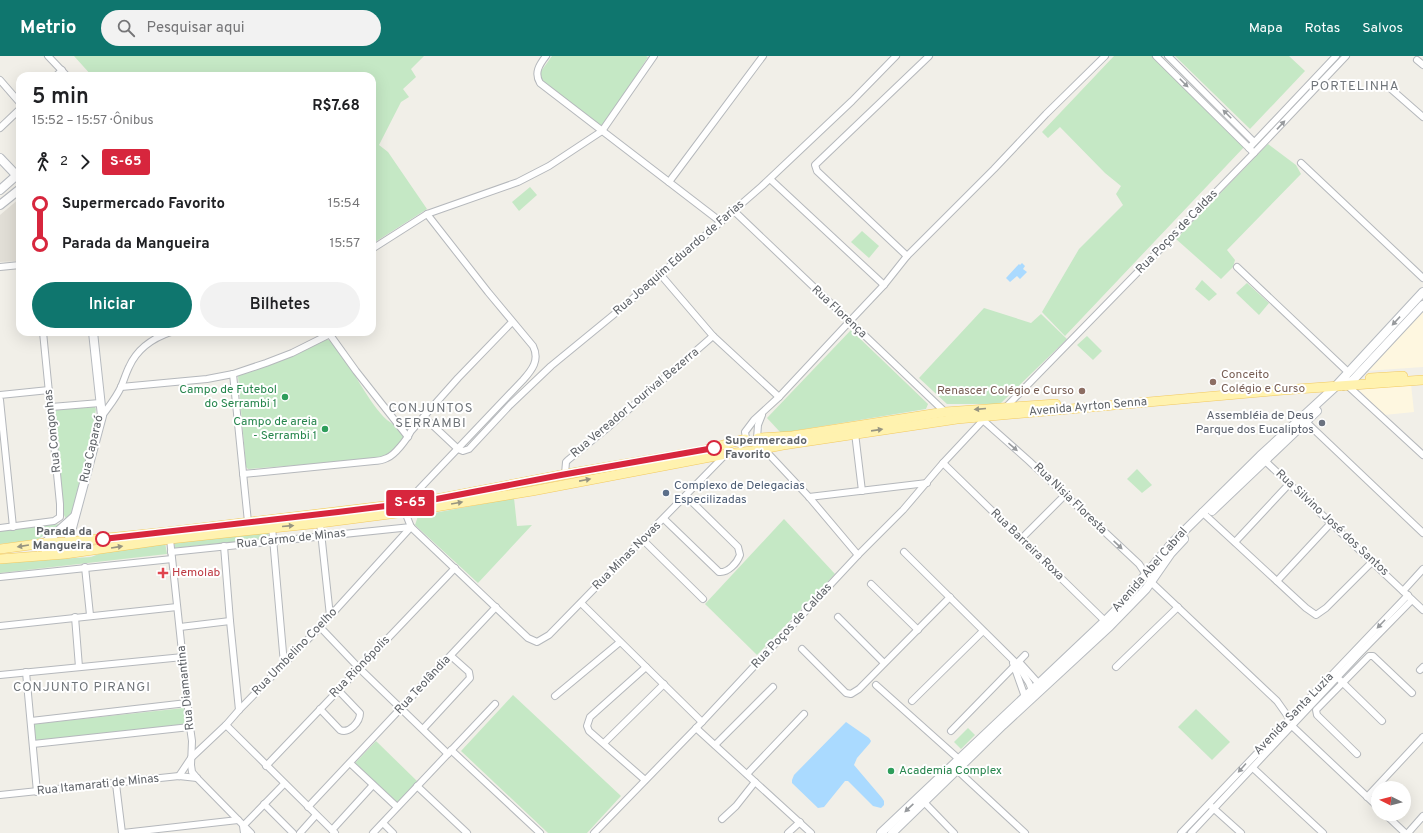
<!DOCTYPE html>
<html lang="pt">
<meta charset="utf-8">
<style>
:root{--surface:#fff;--page:#f2f2f2;--text:#202124;--muted:#757577;--accent:#0f766e}
body{margin:0;font-family:Overpass,sans-serif;background:var(--page);color:var(--text);height:100vh;display:flex;flex-direction:column;font-size:15px;white-space:nowrap}
*{box-sizing:border-box;margin:0}
p{font-size:13px;color:var(--muted)}
.icon{flex:none;width:22px;height:22px;fill:none;stroke:currentColor;stroke-width:2;stroke-linecap:round;stroke-linejoin:round}
.map{position:relative;flex:1;overflow:hidden}
.panel{position:absolute;left:16px;top:16px;width:360px;height:264px;display:flex;flex-direction:column;background:var(--surface);border-radius:12px;box-shadow:0 4px 16px #0002}
.panel>*{flex:none}
.badge{padding:0 8px;border-radius:3px;font-size:14px;line-height:26px}
.needle{width:26px;rotate:276deg}
.controls{position:absolute;left:1371px;top:725px;display:grid;gap:8px}
.controls a{display:grid;place-items:center;width:40px;height:40px;border-radius:50%;background:var(--surface);box-shadow:0 4px 16px #0002;font-size:20px}
.map>.badge{position:absolute;translate:-50% -50%;box-shadow:0 0 0 2px #fff}
.legs{display:flex;align-items:center;gap:6px;height:44px;padding:0 16px;font-size:13px}
.legs p{margin-inline-start:auto}
.head{display:flex;align-items:center;justify-content:space-between;height:68px;padding:0 16px}
h1{font-size:22px;font-weight:600;line-height:30px}
.action{display:flex;gap:8px;margin-top:auto;padding:8px 16px}
.action a{flex:1;height:46px;border-radius:24px;background:var(--accent);color:#fff;font-size:16px;font-weight:600;line-height:46px;text-align:center}
.action a+a{background:var(--page);color:var(--text)}
ul{padding:0 16px;list-style:none}
li{display:flex;align-items:center;gap:14px;height:40px;font-size:15px}
li i{display:grid;place-items:center;width:6px;height:100%;margin:0 5px;background:currentColor}
li i::after{content:'';width:10px;height:10px;margin:-5px;border:3px solid;border-radius:50%;background:var(--surface)}
li p{margin-inline-start:auto}
li:first-child i{background:linear-gradient(#0000 50%,currentColor 0)}
li:last-child i{background:linear-gradient(currentColor 50%,#0000 0)}
header{display:flex;align-items:center;gap:24px;box-sizing:border-box;height:56px;padding:0 20px;background:var(--accent);color:#fff}
header strong{font-size:19px}
nav{display:flex;gap:22px;margin-inline-start:auto;font-size:14px}
.search{width:280px;height:36px;background:var(--page);display:flex;align-items:center;gap:10px;box-sizing:border-box;padding:0 14px;border-radius:22px;color:var(--muted);font-size:15px}
.map>svg:first-child{display:block}
</style>
<header>
<strong>Metrio</strong>
<div class="search"><svg class="icon" aria-label="search" viewBox="0 0 24 24"><circle cx="10" cy="10" r="6"/><path d="M15 15l6 6"/></svg>Pesquisar aqui</div>
<nav><a>Mapa</a><a>Rotas</a><a>Salvos</a></nav>
</header>
<div class="map">
<svg width="1423" height="777" viewBox="0 0 1423 777">
<rect width="100%" height="100%" fill="#f1efe8"/>
<g fill="#fef7e0">
<polygon points="1423,255 1423,311 1366,315"/>
<polygon points="1411,328 1414,356 1384,359 1359,334"/>
</g>
<polygon fill="#e1ded6" points="20,142 20,205 0,206 0,159"/>
<g fill="#c5e8c5">
<polygon points="74,0 424,0 411,13 416,21 403,33 409,41 401,46 379,89 388,96 427,153 372,188 372,20 92,20"/>
<polygon points="552,0 646,0 648,1 604,69 598,69 542,27 539,18"/>
<polygon points="1114,0 1152,0 1245,90 1065,280 1042,256 1079,193 1123,149 1116,138 1121,130 1105,117 1060,71 1048,82 1042,76"/>
<polygon points="1175,0 1289,0 1305,15 1250,73"/>
<polygon points="1268,88 1296,109 1301,118 1227,194 1235,204 1233,211 1221,223 1176,183"/>
<polygon points="530,131 537,139 519,155 512,146"/>
<polygon points="862,175 879,190 869,202 851,186"/>
<polygon points="1202,224 1217,238 1209,245 1195,233"/>
<polygon points="1247,227 1269,247 1259,259 1236,237"/>
<polygon points="984,252 1031,267 1041,258 1067,283 1000,348 947,348 919,322"/>
<polygon points="851,274 928,348 926,353 781,377 767,362"/>
<polygon points="1087,280 1102,295 1093,304 1077,289"/>
<path d="M325,283C339,284 355,321 362,331C369,342 377,355 387,364C392,368 403,374 404,381C397,391 389,399 378,403L248,413L246,411L238,320Z"/>
<polygon points="93,348 96,353 88,397 71,461 66,463 64,459 59,421 54,355 58,353"/>
<polygon points="1137,413 1152,429 1142,437 1127,423"/>
<polygon points="514,442 517,470 532,469 478,527 415,469 418,460"/>
<polygon points="784,463 835,518 757,599 705,548"/>
<polygon points="60,468 37,484 0,488 0,475"/>
<polygon points="267,473 269,482 175,492 174,484"/>
<polygon points="165,486 167,498 0,517 0,505 25,505 91,501 104,496"/>
<polygon points="513,639 621,740 587,777 548,777 461,695"/>
<polygon points="184,652 185,668 35,686 34,668"/>
<polygon points="1196,653 1230,686 1212,704 1178,671"/>
<polygon points="968,672 975,679 961,693 954,686"/>
<polygon points="376,685 418,726 398,747 355,707"/>
</g>
<g fill="#aadaff">
<polygon points="1022,207 1025,210 1023,213 1027,216 1020,223 1017,220 1010,226 1006,222 1019,208 1020,209"/>
<polygon points="846,666 869,682 871,685 870,687 857,702 854,709 882,742 884,745 884,749 881,752 873,750 848,725 845,725 824,751 818,752 792,727 792,724 794,719"/>
</g>
<g fill="none" stroke-linecap="round" stroke-linejoin="round">
<g stroke="#b5b8bc" stroke-width="8">
<g id="minor">
<polyline points="48,0 67,20"/>
<path d="M546,0C539,9 534,17 540,27L721,166"/>
<polyline points="1156,0 1254,97"/>
<polyline points="1168,0 1254,86"/>
<polyline points="1417,4 1423,9"/>
<polyline points="56,20 62,14"/>
<polyline points="0,24 20,47"/>
<polyline points="1391,33 1423,61"/>
<polyline points="0,72 20,53"/>
<polyline points="1249,92 1336,0"/>
<polyline points="1301,107 1423,222"/>
<polyline points="770,123 884,229"/>
<polyline points="669,126 763,0"/>
<polyline points="734,155 945,356"/>
<path d="M427,158L488,236L533,290C540,304 532,314 523,324L406,447L405,456L411,471L528,582L537,586L549,579L725,399"/>
<polyline points="372,193 427,158 518,126 549,110 602,75 654,0"/>
<polyline points="907,200 817,115 815,109 929,0"/>
<polyline points="0,211 20,209"/>
<polyline points="1237,211 1348,316"/>
<polyline points="660,218 713,280 779,341"/>
<polyline points="328,276 356,315 408,381"/>
<polyline points="233,318 248,466"/>
<polyline points="1348,330 1423,399"/>
<polyline points="121,331 207,323 233,318 266,307 292,297 330,278"/>
<polyline points="0,339 49,334"/>
<polyline points="0,344 13,471"/>
<polyline points="51,351 100,347"/>
<polyline points="1006,351 1254,97 1346,0"/>
<path d="M102,360C109,350 116,342 121,331C124,324 126,317 129,311C137,293 153,282 171,276"/>
<polyline points="424,361 458,393 463,395 469,393 510,349 551,310 623,251 762,130 852,45 896,0"/>
<polyline points="1304,364 1423,477"/>
<polyline points="984,365 1029,405 1139,508 1151,526 1277,645 1289,662"/>
<polyline points="855,377 862,435"/>
<polyline points="746,382 745,376 754,364 779,341 850,265 884,229 907,200 994,113 1046,58 1105,0"/>
<polyline points="757,382 758,369 762,359"/>
<polyline points="763,392 809,441 858,499"/>
<polyline points="1263,403 1423,554"/>
<polyline points="943,407 1107,567"/>
<path d="M243,418L374,405C378,405 383,404 387,402C395,399 407,383 411,375L458,322L512,266"/>
<polyline points="565,418 566,406 568,404 605,374 713,280"/>
<polyline points="809,441 927,427"/>
<polyline points="1202,456 1306,552 1316,559 1326,552 1373,505"/>
<path d="M664,463L719,516C728,517 737,507 740,499L738,491L686,440"/>
<polyline points="320,467 330,560"/>
<polyline points="272,471 284,608"/>
<polyline points="0,472 54,465 60,461 60,448 43,276"/>
<polyline points="170,483 190,671 192,685 191,709 192,716 197,722 251,777"/>
<polyline points="1021,483 1065,439"/>
<polyline points="643,484 703,543"/>
<polyline points="1235,486 1290,427"/>
<polyline points="224,490 230,565 239,654"/>
<polyline points="171,496 411,471"/>
<polyline points="904,496 1017,608 1029,627 1032,634"/>
<polyline points="85,511 90,559"/>
<polyline points="0,521 172,503"/>
<polyline points="1277,525 1331,467"/>
<polyline points="871,528 918,574"/>
<polyline points="1403,535 1423,513"/>
<polyline points="581,547 702,666"/>
<polyline points="75,561 79,611"/>
<polyline points="838,561 884,607"/>
<polyline points="0,570 177,551"/>
<polyline points="180,571 230,565"/>
<polyline points="320,571 359,612 448,698"/>
<polyline points="802,593 846,637 851,638 859,633 950,541"/>
<polyline points="1013,607 1025,641"/>
<polyline points="1021,608 1039,628"/>
<polyline points="1116,611 1178,551"/>
<polyline points="1420,614 1423,611"/>
<polyline points="26,616 37,736"/>
<polyline points="0,619 183,601"/>
<polyline points="1340,624 1382,665"/>
<polyline points="876,629 961,705"/>
<polyline points="555,640 620,586"/>
<polyline points="912,645 983,575"/>
<path d="M320,653L340,674C349,678 360,666 360,657L338,634"/>
<polyline points="31,665 187,647"/>
<polyline points="226,669 335,777"/>
<polyline points="1292,670 1378,751"/>
<polyline points="696,672 811,777"/>
<polyline points="423,673 470,622 469,616 451,600"/>
<polyline points="951,675 1025,599"/>
<polyline points="604,687 664,628"/>
<polyline points="33,688 190,671"/>
<polyline points="715,689 773,631"/>
<polyline points="451,694 540,777"/>
<polyline points="1357,698 1317,659 1316,654 1318,652 1369,600 1373,600 1412,637"/>
<polyline points="350,707 397,751"/>
<polyline points="266,710 455,512"/>
<polyline points="1253,712 1323,777"/>
<polyline points="957,714 1025,777"/>
<polyline points="747,718 804,658"/>
<polyline points="179,720 191,702 226,669 239,654 320,571 411,471"/>
<polyline points="645,724 589,675 587,670 590,661 646,611"/>
<polyline points="116,728 122,777"/>
<polyline points="417,730 467,777"/>
<polyline points="0,739 179,720 197,722"/>
<polyline points="1367,741 1423,681"/>
<polyline points="922,744 954,777"/>
<polyline points="264,748 293,777"/>
<polyline points="308,751 496,551"/>
<polyline points="1212,751 1241,777"/>
<polyline points="1385,758 1405,777"/>
<polyline points="722,763 736,750 755,726"/>
<polyline points="383,767 393,777"/>
<polyline points="332,774 373,729"/>
<polyline points="123,777 238,764"/>
<polyline points="244,777 243,770 284,728"/>
<polyline points="300,777 316,759"/>
<polyline points="373,777 495,648"/>
<polyline points="594,777 702,666 858,499 903,454 943,407 987,360"/>
<polyline points="788,777 800,766"/>
<polyline points="1181,777 1408,539"/>
<polyline points="1191,777 1360,597 1412,544"/>
<polyline points="1408,777 1423,760"/>
</g>
</g>
<g stroke="#b6babf" stroke-width="10">
<g id="secondary">
<polyline points="0,102 20,123"/>
<polyline points="0,134 17,119"/>
<polyline points="0,149 20,133"/>
<polyline points="1342,330 1353,324 1423,249"/>
<polyline points="1212,455 1317,355"/>
<polyline points="65,498 102,360 93,276"/>
<polyline points="49,499 46,495 45,487 74,461"/>
<polyline points="881,777 1105,565 1117,553 1172,487 1260,400 1335,331 1423,236"/>
<polyline points="892,777 1003,669 1110,570 1146,533 1171,497 1184,483"/>
</g>
</g>
<g stroke="#f2c960" stroke-width="10">
<g id="primary">
<polyline points="1370,322 1403,320"/>
<polyline points="758,382 792,380 945,356 1056,348"/>
<polyline points="0,493 45,487 67,486 167,476 426,445 561,419 701,395 745,383"/>
<polyline points="0,503 65,498 170,483 320,467 405,456 532,435 726,398 752,395 783,389 957,363 1283,334 1423,324"/>
</g>
</g>
<use href="#minor" stroke="#fff" stroke-width="6"/>
<use href="#secondary" stroke="#fff" stroke-width="8"/>
<use href="#primary" stroke="#fff2af" stroke-width="9"/>
</g>
<defs><path id="oneway-solid" d="M-6-.8H1V-3.2L6.5 0L1 3.2V.8H-6Z"/></defs>
<g fill="#979a9d">
<use href="#oneway-solid" transform="translate(1184 27) rotate(45)"/>
<use href="#oneway-solid" transform="translate(1227 58) rotate(-135)"/>
<use href="#oneway-solid" transform="translate(1281 69) rotate(-47)"/>
<use href="#oneway-solid" transform="translate(1396 265) rotate(133)"/>
<use href="#oneway-solid" transform="translate(1013 391) rotate(41)"/>
<use href="#oneway-solid" transform="translate(1118 489) rotate(43)"/>
<use href="#oneway-solid" transform="translate(1381 568) rotate(134)"/>
<use href="#oneway-solid" transform="translate(1242 712) rotate(132)"/>
<use href="#oneway-solid" transform="translate(909 752) rotate(137)"/>
</g>
<g fill="#979581">
<use href="#oneway-solid" transform="translate(980 353) rotate(175)"/>
<use href="#oneway-solid" transform="translate(877 374) rotate(-8)"/>
<use href="#oneway-solid" transform="translate(585 424) rotate(-11)"/>
<use href="#oneway-solid" transform="translate(457 447) rotate(-10)"/>
<use href="#oneway-solid" transform="translate(288 470) rotate(-5)"/>
<use href="#oneway-solid" transform="translate(23 490) rotate(171)"/>
<use href="#oneway-solid" transform="translate(117 491) rotate(-9)"/>
</g>
<g fill="none" stroke-linecap="round" stroke-linejoin="round">
<g stroke="#fff" stroke-width="9">
<polyline id="line-1" points="103,483 338,456 426,445 561,419 714,392"/>
</g>
<use href="#line-1" stroke="#d7263d" stroke-width="6"/>
</g>
<g fill="#8d6e63" stroke="#fff" stroke-width="1.5">
<circle cx="1213" cy="326" r="4"/>
<circle cx="1082" cy="335" r="4"/>
</g>
<g fill="#2e9e5b" stroke="#fff" stroke-width="1.5">
<circle cx="285" cy="341" r="4"/>
<circle cx="325" cy="373" r="4"/>
<circle cx="891" cy="715" r="4"/>
</g>
<circle fill="#6b7280" stroke="#fff" stroke-width="1.5" cx="1322" cy="367" r="4"/>
<g fill="#fff" stroke="#d7263d" stroke-width="2">
<circle cx="714" cy="392" r="7"/>
<circle cx="103" cy="483" r="7"/>
</g>
<circle fill="#5c6f8a" stroke="#fff" stroke-width="1.5" cx="666" cy="437" r="4"/>
<path fill="#e0444e" stroke="#fff" stroke-width="1.5" d="M161 511h4v4h4v4h-4v4h-4v-4h-4v-4h4z"/>
<g text-anchor="middle" dominant-baseline="central" stroke-width="4" stroke-linejoin="round" paint-order="stroke">
<g font-size="12" fill="#5f6368" stroke="#fff">
<text transform="translate(1177 176) rotate(-46)">Rua Poços de Caldas</text>
<text transform="translate(679 202) rotate(-41)">Rua Joaquim Eduardo de Farias</text>
<text transform="translate(839 256) rotate(43)">Rua Florença</text>
<text transform="translate(635 347) rotate(-40)">Rua Vereador Lourival Bezerra</text>
<text transform="translate(1088 351) rotate(-5)">Avenida Ayrton Senna</text>
<text transform="translate(53 375) rotate(-96)">Rua Congonhas</text>
<text transform="translate(92 393) rotate(-77)">Rua Caparaó</text>
<text transform="translate(1070 443) rotate(44)">Rua Nisia Floresta</text>
<text transform="translate(1332 467) rotate(43)">Rua Silvino José dos Santos</text>
<text transform="translate(291 483) rotate(-6)">Rua Carmo de Minas</text>
<text transform="translate(1027 489) rotate(44)">Rua Barreira Roxa</text>
<text transform="translate(627 500) rotate(-45)">Rua Minas Novas</text>
<text transform="translate(1150 514) rotate(-49)">Avenida Abel Cabral</text>
<text transform="translate(792 570) rotate(-47)">Rua Poços de Caldas</text>
<text transform="translate(295 596) rotate(-46)">Rua Umbelino Coelho</text>
<text transform="translate(360 611) rotate(-46)">Rua Rionópolis</text>
<text transform="translate(423 629) rotate(-47)">Rua Teolândia</text>
<text transform="translate(186 632) rotate(-96)">Rua Diamantina</text>
<text transform="translate(1294 658) rotate(-46)">Avenida Santa Luzia</text>
<text transform="translate(98 729) rotate(-6)">Rua Itamarati de Minas</text>
</g>
<g font-size="12" fill="#785e54" stroke="#fff" text-anchor="start">
<text x="1221" y="319">Conceito<tspan x="1221" dy="14">Colégio e Curso</tspan></text>
<text x="1074" y="335" text-anchor="end">Renascer Colégio e Curso</text>
</g>
<g font-size="12" fill="#27864d" stroke="#fff" text-anchor="end">
<text x="277" y="334">Campo de Futebol<tspan x="277" dy="14">do Serrambi 1</tspan></text>
<text x="317" y="366">Campo de areia<tspan x="317" dy="14">- Serrambi 1</tspan></text>
<text x="899" y="715" text-anchor="start">Academia Complex</text>
</g>
<g font-size="12" fill="#5b616d" stroke="#fff" text-anchor="end">
<text x="1314" y="360">Assembléia de Deus<tspan x="1314" dy="14">Parque dos Eucaliptos</tspan></text>
</g>
<g font-size="12" font-weight="bold" fill="#5f6368" stroke="#fff" text-anchor="start">
<text x="725" y="385">Supermercado<tspan x="725" dy="14">Favorito</tspan></text>
<text x="92" y="476" text-anchor="end">Parada da<tspan x="92" dy="14">Mangueira</tspan></text>
</g>
<g font-size="12" fill="#4e5e75" stroke="#fff" text-anchor="start">
<text x="674" y="430">Complexo de Delegacias<tspan x="674" dy="14">Especilizadas</tspan></text>
</g>
<g font-size="12" fill="#be3a42" stroke="#fff" text-anchor="start">
<text x="172" y="517">Hemolab</text>
</g>
<g font-size="13" letter-spacing="1" fill="#70757a" stroke="#fff">
<text x="1355" y="31">PORTELINHA</text>
<text x="431" y="353">CONJUNTOS<tspan x="431" dy="15">SERRAMBI</tspan></text>
<text x="82" y="632">CONJUNTO PIRANGI</text>
</g>
</g>
</svg>
<div class="controls">
<a><svg class="needle" viewBox="-14 -14 28 28"><path d="M0-13l5 13h-10z" fill="#e53935"/><path d="M0 13l5-13h-10z" fill="#757577"/></svg></a>
</div>
<b class="badge" style="left:410px;top:447px;background:#d7263d;color:#fff">S-65</b>
<section class="panel">
<div class="head"><div><h1>5 min</h1><p>15:52 – 15:57 · Ônibus</p></div><b>R$7.68</b></div>
<div class="legs"><svg class="icon" aria-label="walk" viewBox="0 0 24 24"><circle cx="13" cy="4" r="2"/><path d="M13 8l-2 6 4 7M11 14l-3 7M7 12l3-4h3l4 4"/></svg>2<svg class="icon" aria-label="forward" viewBox="0 0 24 24"><path d="M9 5l7 7-7 7"/></svg><b class="badge" style="background:#d7263d;color:#fff">S-65</b></div>
<ul>
<li><i style="color:#d7263d"></i><b>Supermercado Favorito</b><p>15:54</p></li>
<li><i style="color:#d7263d"></i><b>Parada da Mangueira</b><p>15:57</p></li>
</ul>
<div class="action"><a>Iniciar</a><a>Bilhetes</a></div>
</section>
</div>
